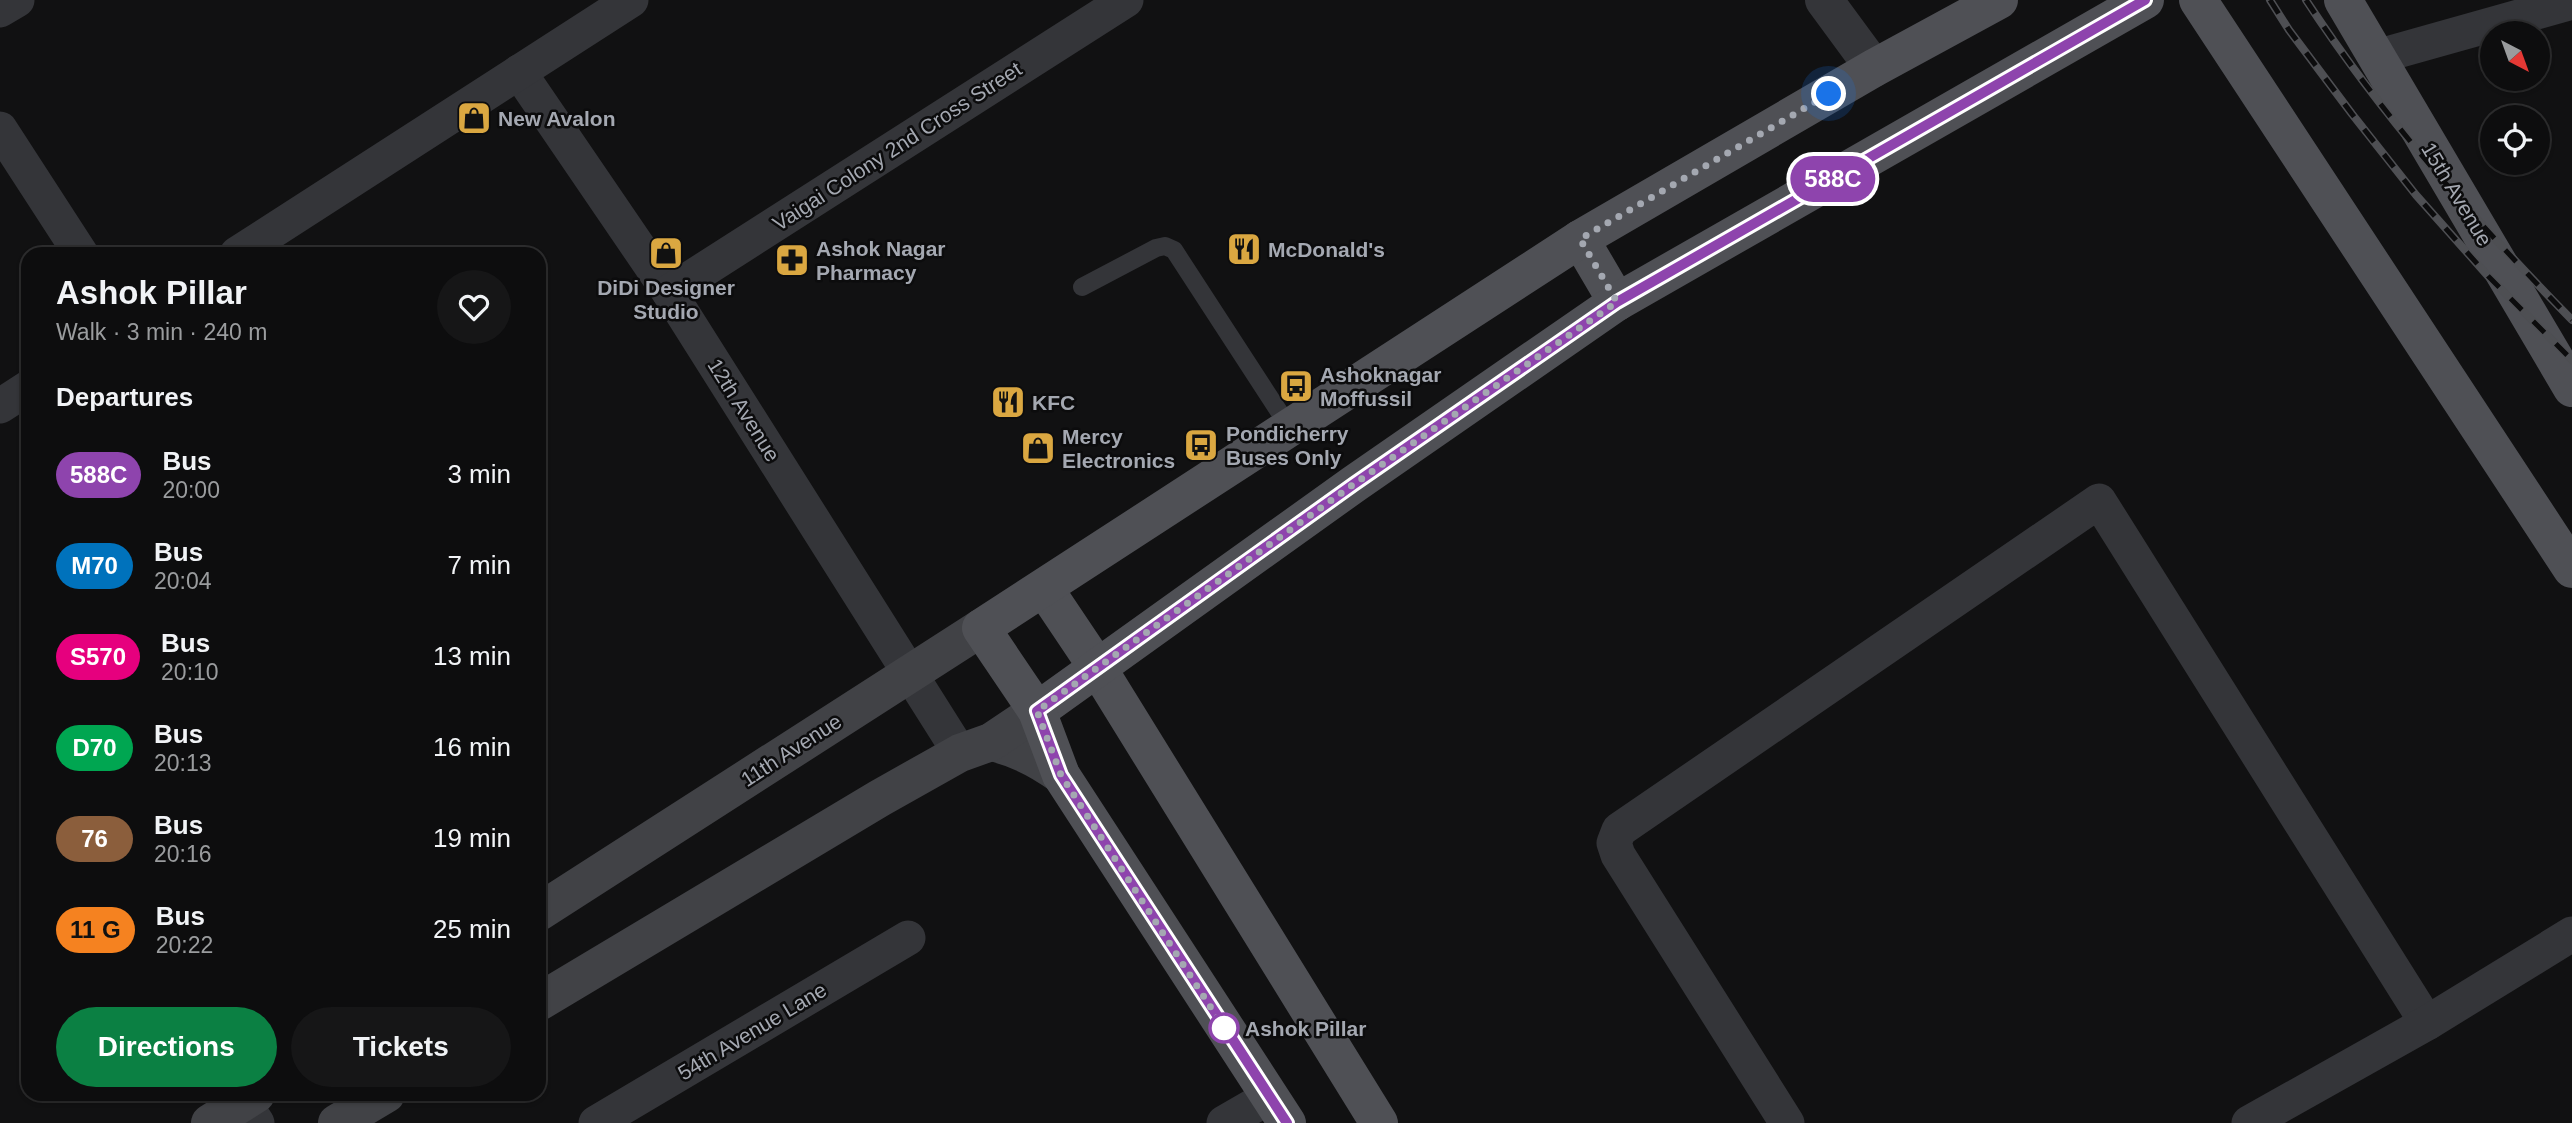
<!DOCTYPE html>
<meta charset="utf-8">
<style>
:root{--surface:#0d0d0e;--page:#161617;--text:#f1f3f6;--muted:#9a9c9e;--line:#2d2d2e;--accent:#0b8043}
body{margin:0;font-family:Helvetica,sans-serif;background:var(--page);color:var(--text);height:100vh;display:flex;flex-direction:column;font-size:26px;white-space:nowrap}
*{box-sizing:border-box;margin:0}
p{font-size:23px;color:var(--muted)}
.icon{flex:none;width:38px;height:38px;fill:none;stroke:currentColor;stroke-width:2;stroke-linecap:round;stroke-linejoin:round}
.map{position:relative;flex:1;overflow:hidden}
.details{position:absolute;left:21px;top:247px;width:525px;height:854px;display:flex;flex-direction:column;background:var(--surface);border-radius:21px;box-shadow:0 2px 5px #0004,0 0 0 2px var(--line)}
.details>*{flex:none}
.badge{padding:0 14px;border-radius:23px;font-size:24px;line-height:46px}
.needle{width:46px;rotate:139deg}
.buttons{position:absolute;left:2480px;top:21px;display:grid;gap:14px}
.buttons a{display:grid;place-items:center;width:70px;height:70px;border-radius:50%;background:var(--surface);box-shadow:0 2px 5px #0004,0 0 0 2px var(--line);font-size:35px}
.you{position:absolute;width:35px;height:35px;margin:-18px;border:5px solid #fff;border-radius:50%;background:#1a73e8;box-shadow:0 0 0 10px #1a73e833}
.map>.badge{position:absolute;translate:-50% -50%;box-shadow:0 0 0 4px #fff}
h2{padding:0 35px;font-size:26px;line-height:63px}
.round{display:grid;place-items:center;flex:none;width:74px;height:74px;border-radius:37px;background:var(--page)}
.overview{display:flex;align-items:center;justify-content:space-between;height:119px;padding:0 35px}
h1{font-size:33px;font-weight:700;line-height:52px}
.primary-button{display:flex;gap:14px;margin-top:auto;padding:14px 35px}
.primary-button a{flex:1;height:80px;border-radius:42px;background:var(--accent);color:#fff;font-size:28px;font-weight:700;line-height:80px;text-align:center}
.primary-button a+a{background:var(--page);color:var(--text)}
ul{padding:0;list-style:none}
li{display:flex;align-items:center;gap:21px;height:91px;padding:0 35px}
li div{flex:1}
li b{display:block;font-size:26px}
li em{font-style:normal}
li .badge{min-width:77px;font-weight:700;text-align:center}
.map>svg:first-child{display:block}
</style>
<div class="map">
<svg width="2572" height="1123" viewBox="0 0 2572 1123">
<rect width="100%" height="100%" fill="#111112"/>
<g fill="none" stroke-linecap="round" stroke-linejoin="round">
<polyline stroke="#343539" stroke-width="18" points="1082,287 1156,248 1165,246 1174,250 1289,427"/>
<g stroke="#343539" stroke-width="35">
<polyline points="0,10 17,0"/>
<polyline points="2376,57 2572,2"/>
<polyline points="519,72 669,292 960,753"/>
<polyline points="0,129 81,254"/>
<polyline points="237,254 631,0"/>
<polyline points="669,292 1126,0"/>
<polyline points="0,406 28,388"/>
<polyline points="243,1102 257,1123"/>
<polyline points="596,1123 908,938"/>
<polyline points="1224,1123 1269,1097"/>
<polyline points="1787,1123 1618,855 1614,843 1619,830 2099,501 2427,1023"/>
<polyline points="2249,1123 2427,1023 2572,934"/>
</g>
<polyline stroke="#343539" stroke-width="38" points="1824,0 1874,68"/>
<g stroke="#414246" stroke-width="38">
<path d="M991,742C1018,748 1039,759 1061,775"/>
<polyline points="539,912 981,628"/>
<polyline points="539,1002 880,798 960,753 991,742 1037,711"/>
<polyline points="210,1123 256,1094"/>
<polyline points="337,1123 386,1094"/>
</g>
<g stroke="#4f5055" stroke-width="38">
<polyline points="2198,0 2572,569"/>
<polyline points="2343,0 2572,388"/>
<polyline points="1580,239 1617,302"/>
<polyline points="1044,588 1097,667 1379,1123"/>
<polyline points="1037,711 1354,484 1617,302 2145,0"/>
<polyline points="1287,1123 1061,775 1037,711 981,628 1580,239 1874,68 1999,0"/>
</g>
<g stroke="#4e4f53" stroke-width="8">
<g id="rail">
<polyline points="2270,0 2289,30 2352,114 2416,195 2488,276 2572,360"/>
<path d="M2306,0C2382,116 2475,221 2572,320"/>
</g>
</g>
<use href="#rail" stroke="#0c0c0d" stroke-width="5" stroke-dasharray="16" stroke-linecap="butt"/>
</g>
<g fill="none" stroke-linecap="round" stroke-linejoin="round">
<g stroke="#fff" stroke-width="16">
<polyline id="line" points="1287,1123 1061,775 1037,711 1354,484 1617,302 2145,0"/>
</g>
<use href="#line" stroke="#8e44ad" stroke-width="10"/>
<polyline stroke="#a4a8b1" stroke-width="7" stroke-dasharray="0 12.6" points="1224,1028 1061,775 1037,711 1354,484 1617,302 1580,239 1829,94"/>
</g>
<defs>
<g id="shop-square" transform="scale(1.75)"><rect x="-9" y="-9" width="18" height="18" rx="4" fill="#daa741" stroke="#0c0c0d"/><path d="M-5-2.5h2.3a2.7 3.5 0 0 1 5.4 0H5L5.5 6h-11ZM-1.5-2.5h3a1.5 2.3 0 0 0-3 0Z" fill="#111"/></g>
<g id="restaurant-square" transform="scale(1.75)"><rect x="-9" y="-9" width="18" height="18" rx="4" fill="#daa741" stroke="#0c0c0d"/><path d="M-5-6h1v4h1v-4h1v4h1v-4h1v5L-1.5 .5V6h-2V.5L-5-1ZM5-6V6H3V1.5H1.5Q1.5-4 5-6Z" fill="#111"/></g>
<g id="pharmacy-square" transform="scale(1.75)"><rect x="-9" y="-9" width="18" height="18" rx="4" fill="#daa741" stroke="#0c0c0d"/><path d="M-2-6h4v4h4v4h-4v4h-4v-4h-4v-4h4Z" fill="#111"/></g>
<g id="bus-square" transform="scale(1.75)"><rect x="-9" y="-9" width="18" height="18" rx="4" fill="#daa741" stroke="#0c0c0d"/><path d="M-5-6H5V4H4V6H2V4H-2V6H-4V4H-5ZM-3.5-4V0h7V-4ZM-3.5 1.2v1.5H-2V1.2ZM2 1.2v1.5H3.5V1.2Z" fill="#111"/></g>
</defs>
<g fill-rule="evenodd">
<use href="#shop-square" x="474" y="118"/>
<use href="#restaurant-square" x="1244" y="249"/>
<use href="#shop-square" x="666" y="253"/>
<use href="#pharmacy-square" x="792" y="260"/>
<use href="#bus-square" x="1296" y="386"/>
<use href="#restaurant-square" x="1008" y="402"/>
<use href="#bus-square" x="1201" y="445"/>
<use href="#shop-square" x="1038" y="448"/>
</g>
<circle fill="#fff" stroke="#8e44ad" stroke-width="3.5" cx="1224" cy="1028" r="14"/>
<g text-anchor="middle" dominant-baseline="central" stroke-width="5" stroke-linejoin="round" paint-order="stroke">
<g font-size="21" font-weight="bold" fill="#a4a8b1" stroke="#0c0c0d" text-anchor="start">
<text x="498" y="118">New Avalon</text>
<text x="816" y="248">Ashok Nagar<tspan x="816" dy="24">Pharmacy</tspan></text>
<text x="1268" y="249">McDonald's</text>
<text x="666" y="287" text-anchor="middle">DiDi Designer<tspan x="666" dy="24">Studio</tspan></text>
<text x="1320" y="374">Ashoknagar<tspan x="1320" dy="24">Moffussil</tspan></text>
<text x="1032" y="402">KFC</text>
<text x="1226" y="433">Pondicherry<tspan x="1226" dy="24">Buses Only</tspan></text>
<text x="1062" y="436">Mercy<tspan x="1062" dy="24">Electronics</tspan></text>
</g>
<g font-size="21" fill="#a4a8b1" stroke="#0c0c0d">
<text transform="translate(897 146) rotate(-33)">Vaigai Colony 2nd Cross Street</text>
<text transform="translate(2457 194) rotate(59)">15th Avenue</text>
<text transform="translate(744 410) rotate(58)">12th Avenue</text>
<text transform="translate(791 750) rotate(-33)">11th Avenue</text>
<text transform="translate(752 1031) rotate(-31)">54th Avenue Lane</text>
</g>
<g font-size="21" font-weight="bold" fill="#a4a8b1" stroke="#0c0c0d" text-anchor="start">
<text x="1245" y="1028">Ashok Pillar</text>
</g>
</g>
</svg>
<div class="buttons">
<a><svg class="needle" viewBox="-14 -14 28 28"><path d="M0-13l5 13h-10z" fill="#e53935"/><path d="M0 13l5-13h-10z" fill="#9a9c9e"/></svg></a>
<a><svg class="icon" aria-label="locate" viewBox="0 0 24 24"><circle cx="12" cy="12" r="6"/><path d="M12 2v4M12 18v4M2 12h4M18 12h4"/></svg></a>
</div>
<div class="you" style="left:1829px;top:94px"></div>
<b class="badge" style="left:1833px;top:179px;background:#8e44ad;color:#fff">588C</b>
<section class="details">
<div class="overview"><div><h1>Ashok Pillar</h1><p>Walk · 3 min · 240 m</p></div><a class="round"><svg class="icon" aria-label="heart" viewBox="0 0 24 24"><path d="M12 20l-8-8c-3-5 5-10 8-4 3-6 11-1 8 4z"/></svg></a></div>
<h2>Departures</h2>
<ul>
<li><span class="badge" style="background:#8e44ad;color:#fff">588C</span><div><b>Bus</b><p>20:00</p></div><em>3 min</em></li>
<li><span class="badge" style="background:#0072bc;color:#fff">M70</span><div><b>Bus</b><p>20:04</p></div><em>7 min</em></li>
<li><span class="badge" style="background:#e6007e;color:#fff">S570</span><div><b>Bus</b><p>20:10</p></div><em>13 min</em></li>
<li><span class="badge" style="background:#00a651;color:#fff">D70</span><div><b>Bus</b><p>20:13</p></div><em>16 min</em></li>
<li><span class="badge" style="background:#8b5e3c;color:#fff">76</span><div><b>Bus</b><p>20:16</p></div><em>19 min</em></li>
<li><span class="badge" style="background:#f58220;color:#111">11 G</span><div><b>Bus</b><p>20:22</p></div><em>25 min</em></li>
</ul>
<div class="primary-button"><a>Directions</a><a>Tickets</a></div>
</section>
</div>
